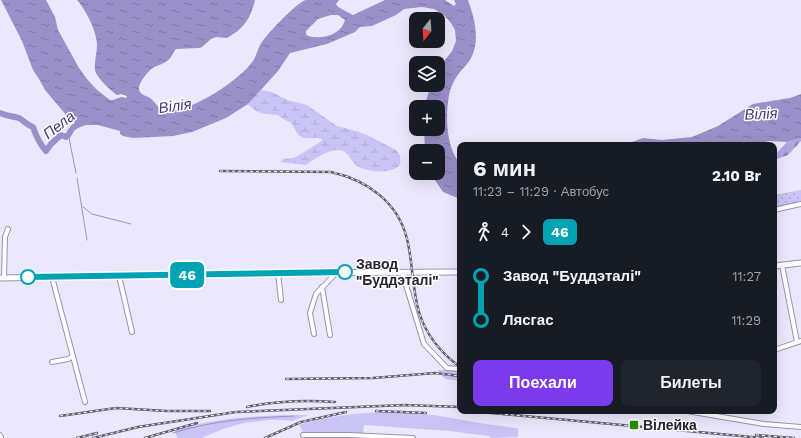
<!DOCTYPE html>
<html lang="ru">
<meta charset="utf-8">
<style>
:root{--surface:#171b24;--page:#20242c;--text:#f1f3f6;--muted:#9ea1a6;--accent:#7c3aed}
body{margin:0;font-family:"Work Sans",sans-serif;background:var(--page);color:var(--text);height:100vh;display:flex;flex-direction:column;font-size:15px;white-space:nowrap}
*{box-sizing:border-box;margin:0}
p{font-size:13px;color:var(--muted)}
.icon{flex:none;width:22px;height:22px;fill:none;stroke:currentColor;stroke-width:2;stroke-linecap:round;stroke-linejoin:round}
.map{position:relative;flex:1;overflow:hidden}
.sheet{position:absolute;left:457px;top:142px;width:320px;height:272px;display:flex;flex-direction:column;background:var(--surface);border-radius:8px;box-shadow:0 4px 16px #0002}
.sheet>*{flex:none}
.badge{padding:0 8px;border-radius:6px;font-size:14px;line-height:26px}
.needle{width:26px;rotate:197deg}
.tools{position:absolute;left:409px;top:12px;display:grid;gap:8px}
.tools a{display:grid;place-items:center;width:36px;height:36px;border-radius:8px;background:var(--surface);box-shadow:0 4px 16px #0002;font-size:20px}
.map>.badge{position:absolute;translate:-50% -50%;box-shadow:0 0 0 2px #fff}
.legs{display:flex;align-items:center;gap:6px;height:44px;padding:0 16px;font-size:13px}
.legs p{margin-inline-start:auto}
.overview{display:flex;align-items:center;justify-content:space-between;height:68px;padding:0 16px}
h1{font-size:22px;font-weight:700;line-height:30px}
.action{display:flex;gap:8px;margin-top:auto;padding:8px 16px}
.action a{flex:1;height:46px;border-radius:8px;background:var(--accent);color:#fff;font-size:16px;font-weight:700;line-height:46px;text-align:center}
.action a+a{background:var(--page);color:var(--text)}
ul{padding:0 16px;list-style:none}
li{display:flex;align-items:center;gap:14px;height:44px;font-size:15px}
li i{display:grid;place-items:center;width:6px;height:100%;margin:0 5px;background:currentColor}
li i::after{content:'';width:10px;height:10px;margin:-5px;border:3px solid;border-radius:50%;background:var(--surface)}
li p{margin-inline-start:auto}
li:first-child i{background:linear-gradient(#0000 50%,currentColor 0)}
li:last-child i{background:linear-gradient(currentColor 50%,#0000 0)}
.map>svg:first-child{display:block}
</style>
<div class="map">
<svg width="801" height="438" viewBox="0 0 801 438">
<defs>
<pattern id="forest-firs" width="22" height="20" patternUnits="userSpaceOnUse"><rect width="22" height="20" fill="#aea6df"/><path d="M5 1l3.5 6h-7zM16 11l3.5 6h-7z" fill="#8d87b5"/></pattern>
<pattern id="wetland-marsh" width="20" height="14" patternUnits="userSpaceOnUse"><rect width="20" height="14" fill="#cac4f6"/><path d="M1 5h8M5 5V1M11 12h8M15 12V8" fill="none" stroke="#ada8d3"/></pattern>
<pattern id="garden-dots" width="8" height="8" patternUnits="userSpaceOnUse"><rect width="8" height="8" fill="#cac4f6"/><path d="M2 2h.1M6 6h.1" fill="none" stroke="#ada8d3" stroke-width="1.8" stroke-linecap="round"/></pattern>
<pattern id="water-ripples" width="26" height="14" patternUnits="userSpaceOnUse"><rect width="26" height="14" fill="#9991c9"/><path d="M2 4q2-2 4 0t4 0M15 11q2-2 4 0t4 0" fill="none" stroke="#7d76a4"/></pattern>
</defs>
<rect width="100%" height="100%" fill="#ebe8fe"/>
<g fill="#cac4f6">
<polygon points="437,370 460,370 460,381 445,379"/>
<path d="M381,412L434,415L486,424L516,428L518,429V437L490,438V436L449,431L364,425L363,434L303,432L299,425C326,416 353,414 381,412Z"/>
<path d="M308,415L292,421L283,420H269L243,423L223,429L201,438H177L175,430C218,417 263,415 308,415Z"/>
</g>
<polygon fill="url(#forest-firs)" points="801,138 801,141 788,155 774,160 774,156 787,142"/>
<path fill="url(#wetland-marsh)" d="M261,90L272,92L287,100L307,105L337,126L356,131L367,135L396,150L400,155C400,158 401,161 400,164C394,175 369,172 359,167C350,163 350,151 339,150C330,149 313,159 306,165L280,162C284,157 291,159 296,157L323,140C317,136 311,139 304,138C297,136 295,129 292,124C290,121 282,120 278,115C267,114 257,115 248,104Z"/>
<polygon fill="url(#garden-dots)" points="801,190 801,202 774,208 774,195"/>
<g fill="url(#water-ripples)" fill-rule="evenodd">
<path d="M1,0H46L55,17L58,30L79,68L87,79L96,89L110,100H113L121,97L126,98L127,96L121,94L117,95C111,91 96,77 95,70C94,62 97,53 97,45C97,32 86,10 77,0H255C250,20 244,28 227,38L216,37L211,39L202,47L199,48L176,49C172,53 172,58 167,61C163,64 158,65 154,67C148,71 135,86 140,92C142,95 147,96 150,98C156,102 158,110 166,111C190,113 240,80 253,61C257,55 258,47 262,42C268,33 296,3 306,0C313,0 331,0 339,0L336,4L338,7L353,15L385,0H445L454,6L456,4L454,0H468C475,19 482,46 467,64C458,74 452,81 449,95C446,114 446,135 453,152C455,157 459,162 460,166C462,175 460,190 460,199L443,192L430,173H438V151H425L424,129H438V107H424L431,85H438V69L452,51L456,41L455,30L451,23L444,15L434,9L422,7L404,9L396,15L372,26L360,27L355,32L327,44L290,53L278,71L248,104L226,118L192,132L173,136L133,138L123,136L120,134V131L98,125H79L74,122L67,116L45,90L39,79L33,70L22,41ZM331,15H338L345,20C341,35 322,40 308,36L306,34V31L318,19Z"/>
<polygon points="801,94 801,138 787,142 769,141 752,145 623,145 643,138 662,140 692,137 718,126 753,104 790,98"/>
</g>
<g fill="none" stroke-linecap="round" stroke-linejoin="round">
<g stroke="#9991c9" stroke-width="1">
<polyline points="69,138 76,173"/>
<polyline points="77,178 87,240"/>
<polyline points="83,207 92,214 131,224"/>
<path d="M173,433C214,420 252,418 294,416"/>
</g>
<path stroke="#9991c9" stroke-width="6" d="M0,113C6,116 13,116 19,118C24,121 27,125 33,127C36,136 40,144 46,151L51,144L61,135L66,137C70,135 69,132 72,129C75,125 80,124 85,122"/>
<g stroke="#9692b4" stroke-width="6">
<g id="minor">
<polyline points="774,210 801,204"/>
<polyline points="782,265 797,342"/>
<polyline points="402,272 424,344 447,368 460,369"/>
<polyline points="278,273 281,300"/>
<polyline points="119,276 132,332"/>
<polyline points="52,277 85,402"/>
<polyline points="4,278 5,237 8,229"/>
<polyline points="322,287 330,335"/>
<polyline points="314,334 310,313 316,294 336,273"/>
<polyline points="774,350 801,341"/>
<polyline points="52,362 68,359 73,356"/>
<polyline points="687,411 764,424 801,427"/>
<polyline points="0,435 1,438"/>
<polyline points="303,435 349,435 413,438"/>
</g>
</g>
<g stroke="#9692b4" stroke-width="7">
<g id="tertiary">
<polyline points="774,266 801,263"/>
<polyline points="0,278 278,273 460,272"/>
</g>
</g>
<use href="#minor" stroke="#fff" stroke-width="4"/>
<use href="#tertiary" stroke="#fff" stroke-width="5"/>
<g stroke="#605f6e" stroke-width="2.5">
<g id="rail">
<path d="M220,171L331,172C367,180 398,202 407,239C413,263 412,288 419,312C426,335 441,353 460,367"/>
<polyline points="286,379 373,378 435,373 460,376"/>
<path d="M247,407C276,401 306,400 335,402"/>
<polyline points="376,411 426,413"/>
<polyline points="469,411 763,438"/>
<polyline points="60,416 116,408 167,411 210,411"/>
<polyline points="756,435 794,438"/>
<polyline points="77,438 97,433"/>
<polyline points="93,438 138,427 236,412 405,405 460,407"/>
<polyline points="145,438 197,423"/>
<polyline points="265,438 301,422 346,412"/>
</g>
</g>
<use href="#rail" stroke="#fff" stroke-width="1" stroke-dasharray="3" stroke-linecap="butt"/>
</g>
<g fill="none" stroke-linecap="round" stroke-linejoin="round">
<g stroke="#fff" stroke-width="9">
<polyline id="line-1" points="28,277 345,272"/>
</g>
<use href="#line-1" stroke="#00a3b4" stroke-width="6"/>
</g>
<g fill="#fff" stroke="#00a3b4" stroke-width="2">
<circle cx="345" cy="272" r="7"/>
<circle cx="28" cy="277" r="7"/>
</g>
<rect fill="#288e0c" stroke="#fff" stroke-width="1.5" x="629" y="420" width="10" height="10" rx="2"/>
<g text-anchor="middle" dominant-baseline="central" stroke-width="3" stroke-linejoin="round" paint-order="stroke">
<g font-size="14" font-weight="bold" fill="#262532" stroke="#fff" text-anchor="start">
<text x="356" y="264">Завод<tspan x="356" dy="16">"Буддэталі"</tspan></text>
</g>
<g font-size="14" font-weight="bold" fill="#262532" stroke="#fff" text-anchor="start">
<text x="643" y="425">Вілейка</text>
</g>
<g font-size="15" font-style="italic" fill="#47387c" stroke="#fff">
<text transform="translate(175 106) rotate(-8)">Вілія</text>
<text transform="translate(761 114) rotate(-3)">Вілія</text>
<text transform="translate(59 125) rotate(-38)">Пела</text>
</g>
</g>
</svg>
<div class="tools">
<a><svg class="needle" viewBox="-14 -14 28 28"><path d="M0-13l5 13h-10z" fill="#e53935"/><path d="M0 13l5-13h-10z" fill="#9ea1a6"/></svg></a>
<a><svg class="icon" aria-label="layers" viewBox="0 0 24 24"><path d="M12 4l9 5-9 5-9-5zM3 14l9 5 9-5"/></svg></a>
<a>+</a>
<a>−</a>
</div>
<b class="badge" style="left:187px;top:275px;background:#00a3b4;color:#fff">46</b>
<section class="sheet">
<div class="overview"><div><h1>6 мин</h1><p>11:23 – 11:29 · Автобус</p></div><b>2.10 Br</b></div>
<div class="legs"><svg class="icon" aria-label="walk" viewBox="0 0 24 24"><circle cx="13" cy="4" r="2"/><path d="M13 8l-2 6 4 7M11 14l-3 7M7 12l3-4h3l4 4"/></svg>4<svg class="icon" aria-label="forward" viewBox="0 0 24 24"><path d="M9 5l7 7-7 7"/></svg><b class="badge" style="background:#00a3b4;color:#fff">46</b></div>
<ul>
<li><i style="color:#00a3b4"></i><b>Завод &quot;Буддэталі&quot;</b><p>11:27</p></li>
<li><i style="color:#00a3b4"></i><b>Лясгас</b><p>11:29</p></li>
</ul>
<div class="action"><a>Поехали</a><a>Билеты</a></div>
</section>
</div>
